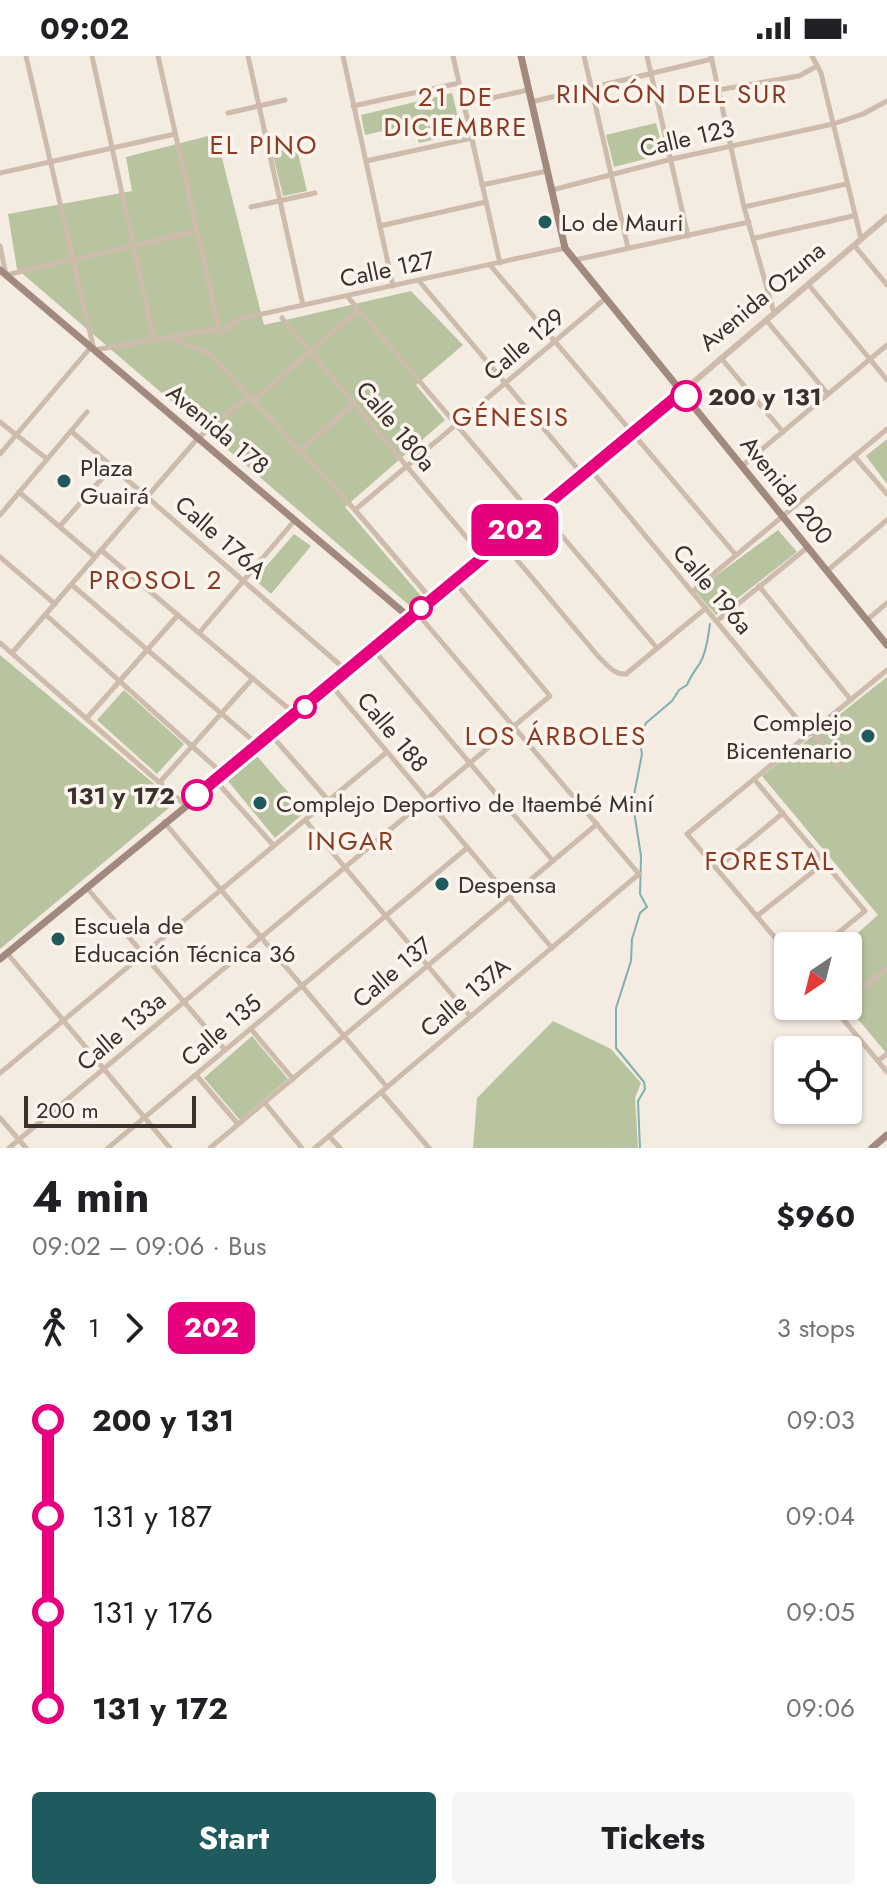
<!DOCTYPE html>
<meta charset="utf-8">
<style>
:root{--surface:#fff;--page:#f6f6f6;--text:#202124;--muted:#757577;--accent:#1f5a5e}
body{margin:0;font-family:Jost,sans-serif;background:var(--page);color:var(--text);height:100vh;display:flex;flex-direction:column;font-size:30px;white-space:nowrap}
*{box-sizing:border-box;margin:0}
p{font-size:26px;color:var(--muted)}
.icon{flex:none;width:44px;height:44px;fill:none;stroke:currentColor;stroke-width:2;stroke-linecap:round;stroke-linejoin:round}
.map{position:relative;height:1092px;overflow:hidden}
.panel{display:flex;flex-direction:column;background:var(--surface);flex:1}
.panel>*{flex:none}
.badge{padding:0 16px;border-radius:12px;font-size:28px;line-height:52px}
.needle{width:52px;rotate:215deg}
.buttons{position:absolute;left:774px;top:876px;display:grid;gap:16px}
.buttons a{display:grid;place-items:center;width:88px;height:88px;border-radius:8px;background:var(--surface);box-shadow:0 2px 6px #0004;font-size:40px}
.scale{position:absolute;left:24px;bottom:20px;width:172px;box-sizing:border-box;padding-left:8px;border:4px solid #3b302b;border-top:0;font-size:22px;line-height:28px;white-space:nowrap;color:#3b302b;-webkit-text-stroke:6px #fbf5ee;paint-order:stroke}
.map>.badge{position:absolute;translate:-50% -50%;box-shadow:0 0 0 4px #fff}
.legs{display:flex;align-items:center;gap:12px;height:88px;padding:0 32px;font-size:26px}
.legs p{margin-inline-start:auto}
.head{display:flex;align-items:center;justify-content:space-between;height:136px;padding:0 32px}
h1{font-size:44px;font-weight:700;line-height:60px}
.button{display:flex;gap:16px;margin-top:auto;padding:16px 32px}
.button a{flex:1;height:92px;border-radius:8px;background:var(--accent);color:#fff;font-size:32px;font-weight:700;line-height:92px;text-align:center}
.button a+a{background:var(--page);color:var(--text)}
ul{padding:0 32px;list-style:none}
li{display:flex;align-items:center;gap:28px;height:96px;font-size:30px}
li i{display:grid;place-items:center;width:12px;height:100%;margin:0 10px;background:currentColor}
li i::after{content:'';width:20px;height:20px;margin:-10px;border:6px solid;border-radius:50%;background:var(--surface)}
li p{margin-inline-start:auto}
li:first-child i{background:linear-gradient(#0000 50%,currentColor 0)}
li:last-child i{background:linear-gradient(currentColor 50%,#0000 0)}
.status{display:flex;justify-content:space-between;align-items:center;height:56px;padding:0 40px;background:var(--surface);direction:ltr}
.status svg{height:22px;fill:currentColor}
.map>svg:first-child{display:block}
</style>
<div class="status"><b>09:02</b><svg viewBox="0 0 49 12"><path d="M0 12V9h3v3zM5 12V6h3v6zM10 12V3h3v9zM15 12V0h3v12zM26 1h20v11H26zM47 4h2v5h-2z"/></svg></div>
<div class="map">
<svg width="887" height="1092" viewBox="0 0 887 1092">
<rect width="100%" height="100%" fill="#f4ebe1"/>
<g fill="#b8c4a0">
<polygon points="452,37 462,77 419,87 414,68 365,79 361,59"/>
<polygon points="656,67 664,98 614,111 606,79"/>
<polygon points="216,78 264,269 411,235 463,289 416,329 445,364 345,451 421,540 409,549 17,213 8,158 132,135 126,101"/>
<polygon points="296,89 307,135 283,140 272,95"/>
<polygon points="887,383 887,428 866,400"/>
<polygon points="778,474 797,496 716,559 695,535"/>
<polygon points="294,478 311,490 271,538 256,525 257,521"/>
<polygon points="0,599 176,746 0,893"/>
<polygon points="887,621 887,998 847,950 848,890 843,890 878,859 762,720"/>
<polygon points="124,634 184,688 157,718 97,664"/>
<polygon points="257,700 305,756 275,782 228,725"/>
<polygon points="553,965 611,993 641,1027 635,1042 638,1092 473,1092 477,1042"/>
<polygon points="252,980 288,1023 240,1064 204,1022"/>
</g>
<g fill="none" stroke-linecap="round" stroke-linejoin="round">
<path stroke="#7fb0b2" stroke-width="2" d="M640,1092L638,1045L645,1033L644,1026L616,992V952L631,905L632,883L640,857L647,851L640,838L641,800L634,755L640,748L634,739L642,698L639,681L646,667L672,645L679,634L687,629C691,619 695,615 700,607C707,596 708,580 710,568"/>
<g stroke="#cdbbac" stroke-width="5">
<polyline points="26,0 94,294 219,273 158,0"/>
<polyline points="92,0 154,284"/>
<polyline points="248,0 303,249"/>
<polyline points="343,0 393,230"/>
<polyline points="453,0 500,207"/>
<polyline points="584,0 628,192"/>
<polyline points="647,0 688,180"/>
<polyline points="711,0 744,151 774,257"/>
<polyline points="812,0 821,17 861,183"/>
<polyline points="718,34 799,20 817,10"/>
<polyline points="531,46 712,3"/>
<polyline points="464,48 528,34"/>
<polyline points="353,50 459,27"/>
<polyline points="228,57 285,44"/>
<polyline points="366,105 472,82"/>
<polyline points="0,117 175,78"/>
<polyline points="482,129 547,115"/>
<polyline points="552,134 672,103 833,68 863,58 887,45"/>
<polyline points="251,151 315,137"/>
<polyline points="744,151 846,128"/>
<polyline points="380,170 486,146"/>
<polyline points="755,182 853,160"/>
<polyline points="854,189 887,229"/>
<polyline points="0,190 6,219 197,175"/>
<polyline points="575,204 749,166"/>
<polyline points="490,209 736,499"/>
<polyline points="419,225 582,418"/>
<polyline points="808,228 887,324"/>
<polyline points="347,240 533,459"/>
<polyline points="282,262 483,501"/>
<polyline points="766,264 828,338"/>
<polyline points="221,277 239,263 565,192"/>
<polyline points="173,283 210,298 355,454 432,544"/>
<polyline points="721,302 783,376"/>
<polyline points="253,345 358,254"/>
<polyline points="0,366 47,403"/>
<polyline points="71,375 347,615"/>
<polyline points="300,395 354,348"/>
<polyline points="0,398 91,291"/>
<polyline points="854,400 887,438"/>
<polyline points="742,410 887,289"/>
<polyline points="590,413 809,677"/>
<polyline points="19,436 95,501"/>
<polyline points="355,454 606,242"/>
<polyline points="540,454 657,592"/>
<polyline points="0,459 87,356"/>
<polyline points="60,470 112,411"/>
<path d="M502,486L598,600C606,608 614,619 626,618L706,552"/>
<polyline points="101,494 296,659"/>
<polyline points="0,501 55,548"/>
<polyline points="827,515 887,464"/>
<polyline points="72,529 258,689"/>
<polyline points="759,530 851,644"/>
<polyline points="692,536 887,373"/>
<polyline points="46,559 223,718"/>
<polyline points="867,564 887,547"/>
<polyline points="717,565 808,491"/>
<polyline points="199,577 295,464"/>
<polyline points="0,587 185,749"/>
<polyline points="373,593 553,805"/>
<polyline points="12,597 198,382 249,340"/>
<polyline points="331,629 552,892"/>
<polyline points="87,662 178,559"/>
<polyline points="811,675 842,713"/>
<polyline points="272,680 329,745"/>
<polyline points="754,723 865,855 822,890"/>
<polyline points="216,725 274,790"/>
<polyline points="160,726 253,622"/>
<polyline points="305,764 470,960"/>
<polyline points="164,766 387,1031"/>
<polyline points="717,812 783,757"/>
<polyline points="87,832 225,994"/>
<polyline points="757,860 824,807"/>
<polyline points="7,897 170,1092"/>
<polyline points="788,897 687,778 887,614"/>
<polyline points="848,945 887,912"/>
<polyline points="832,950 887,1016"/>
<polyline points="251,973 293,1023"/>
<polyline points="878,1005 887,998"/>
<polyline points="0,1017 387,696"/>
<polyline points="196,1019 238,1068"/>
<polyline points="381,1036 429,1092"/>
<polyline points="264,1046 302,1092"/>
<polyline points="0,1062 26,1092"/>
<polyline points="329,1080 340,1092"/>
<polyline points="9,1092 550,640 454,525"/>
<polyline points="108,1092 467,792"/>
<polyline points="210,1092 597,768"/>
<polyline points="315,1092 639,818 417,557"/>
</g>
<polyline stroke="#cdbbac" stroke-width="6" points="682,336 887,161"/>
<g stroke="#a18a7d" stroke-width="7">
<polyline points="521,0 565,192 887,589"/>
<polyline points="0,214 410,562"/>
<polyline points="0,903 272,680 682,336"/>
<polyline points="872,1092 887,1079"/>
</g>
</g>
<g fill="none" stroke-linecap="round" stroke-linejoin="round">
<g stroke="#fff" stroke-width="18">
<polyline id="line-1" points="197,739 682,336 686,340"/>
</g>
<use href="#line-1" stroke="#e6007e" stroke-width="12"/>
</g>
<g fill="#1f5a5e" stroke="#fbf5ee" stroke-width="3">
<circle cx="545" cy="166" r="8"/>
<circle cx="64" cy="425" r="8"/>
<circle cx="868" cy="680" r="8"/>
<circle cx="260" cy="747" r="8"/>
<circle cx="442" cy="828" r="8"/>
<circle cx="58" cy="883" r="8"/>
</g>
<g fill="#fff" stroke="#e6007e" stroke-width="4">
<circle cx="686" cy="340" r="14"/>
<circle cx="421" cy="552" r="10"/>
<circle cx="305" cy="651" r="10"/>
<circle cx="197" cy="739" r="14"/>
</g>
<g text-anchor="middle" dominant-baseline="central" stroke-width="7" stroke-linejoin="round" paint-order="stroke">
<g font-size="24" fill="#3b302b" stroke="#fbf5ee">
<text transform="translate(687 82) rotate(-13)">Calle 123</text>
<text transform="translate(387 213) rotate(-12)">Calle 127</text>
<text transform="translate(762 240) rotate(-40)">Avenida Ozuna</text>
<text transform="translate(524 288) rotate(-40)">Calle 129</text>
<text transform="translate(396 370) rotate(50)">Calle 180a</text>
<text transform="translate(218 373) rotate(40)">Avenida 178</text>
<text transform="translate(787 434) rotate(51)">Avenida 200</text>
<text transform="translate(221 481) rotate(41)">Calle 176A</text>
<text transform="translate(713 533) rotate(50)">Calle 196a</text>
<text transform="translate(393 676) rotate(50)">Calle 188</text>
<text transform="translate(392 916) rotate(-40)">Calle 137</text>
<text transform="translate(465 941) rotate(-40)">Calle 137A</text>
<text transform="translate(221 974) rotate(-40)">Calle 135</text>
<text transform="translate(121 975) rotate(-40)">Calle 133a</text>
</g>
<g font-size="24" fill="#3b302b" stroke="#fbf5ee" text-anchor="start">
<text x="561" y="166">Lo de Mauri</text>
<text x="80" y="411">Plaza<tspan x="80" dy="28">Guairá</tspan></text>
<text x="852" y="666" text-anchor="end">Complejo<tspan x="852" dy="28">Bicentenario</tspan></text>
<text x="276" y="747">Complejo Deportivo de Itaembé Miní</text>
<text x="458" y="828">Despensa</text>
<text x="74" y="869">Escuela de<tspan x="74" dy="28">Educación Técnica 36</tspan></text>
</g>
<g font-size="24" font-weight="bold" fill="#3b302b" stroke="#fbf5ee" text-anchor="start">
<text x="708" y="340">200 y 131</text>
<text x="175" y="739" text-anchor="end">131 y 172</text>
</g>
<g font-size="26" letter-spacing="2" fill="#8c3b22" stroke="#fbf5ee">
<text x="672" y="38">RINCÓN DEL SUR</text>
<text x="456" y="41">21 DE<tspan x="456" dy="30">DICIEMBRE</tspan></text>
<text x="264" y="89">EL PINO</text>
<text x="511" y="361">GÉNESIS</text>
<text x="156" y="524">PROSOL 2</text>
<text x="556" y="680">LOS ÁRBOLES</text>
<text x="351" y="785">INGAR</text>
<text x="770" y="805">FORESTAL</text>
</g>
</g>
</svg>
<div class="buttons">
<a><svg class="needle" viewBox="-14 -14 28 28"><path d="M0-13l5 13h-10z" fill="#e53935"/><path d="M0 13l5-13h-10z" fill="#757577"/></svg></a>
<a><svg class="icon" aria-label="locate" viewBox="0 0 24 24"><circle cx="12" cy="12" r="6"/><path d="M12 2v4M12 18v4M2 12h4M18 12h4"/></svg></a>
</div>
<div class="scale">200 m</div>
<b class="badge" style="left:515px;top:474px;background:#e6007e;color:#fff">202</b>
</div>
<section class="panel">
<div class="head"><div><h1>4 min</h1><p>09:02 – 09:06 · Bus</p></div><b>$960</b></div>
<div class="legs"><svg class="icon" aria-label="walk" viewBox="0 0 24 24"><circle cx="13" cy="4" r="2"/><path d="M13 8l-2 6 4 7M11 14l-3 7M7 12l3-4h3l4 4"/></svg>1<svg class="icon" aria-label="forward" viewBox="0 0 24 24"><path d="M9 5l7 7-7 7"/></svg><b class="badge" style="background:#e6007e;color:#fff">202</b><p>3 stops</p></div>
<ul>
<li><i style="color:#e6007e"></i><b>200 y 131</b><p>09:03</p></li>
<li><i style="color:#e6007e"></i><span>131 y 187</span><p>09:04</p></li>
<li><i style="color:#e6007e"></i><span>131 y 176</span><p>09:05</p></li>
<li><i style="color:#e6007e"></i><b>131 y 172</b><p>09:06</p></li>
</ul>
<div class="button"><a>Start</a><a>Tickets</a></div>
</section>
